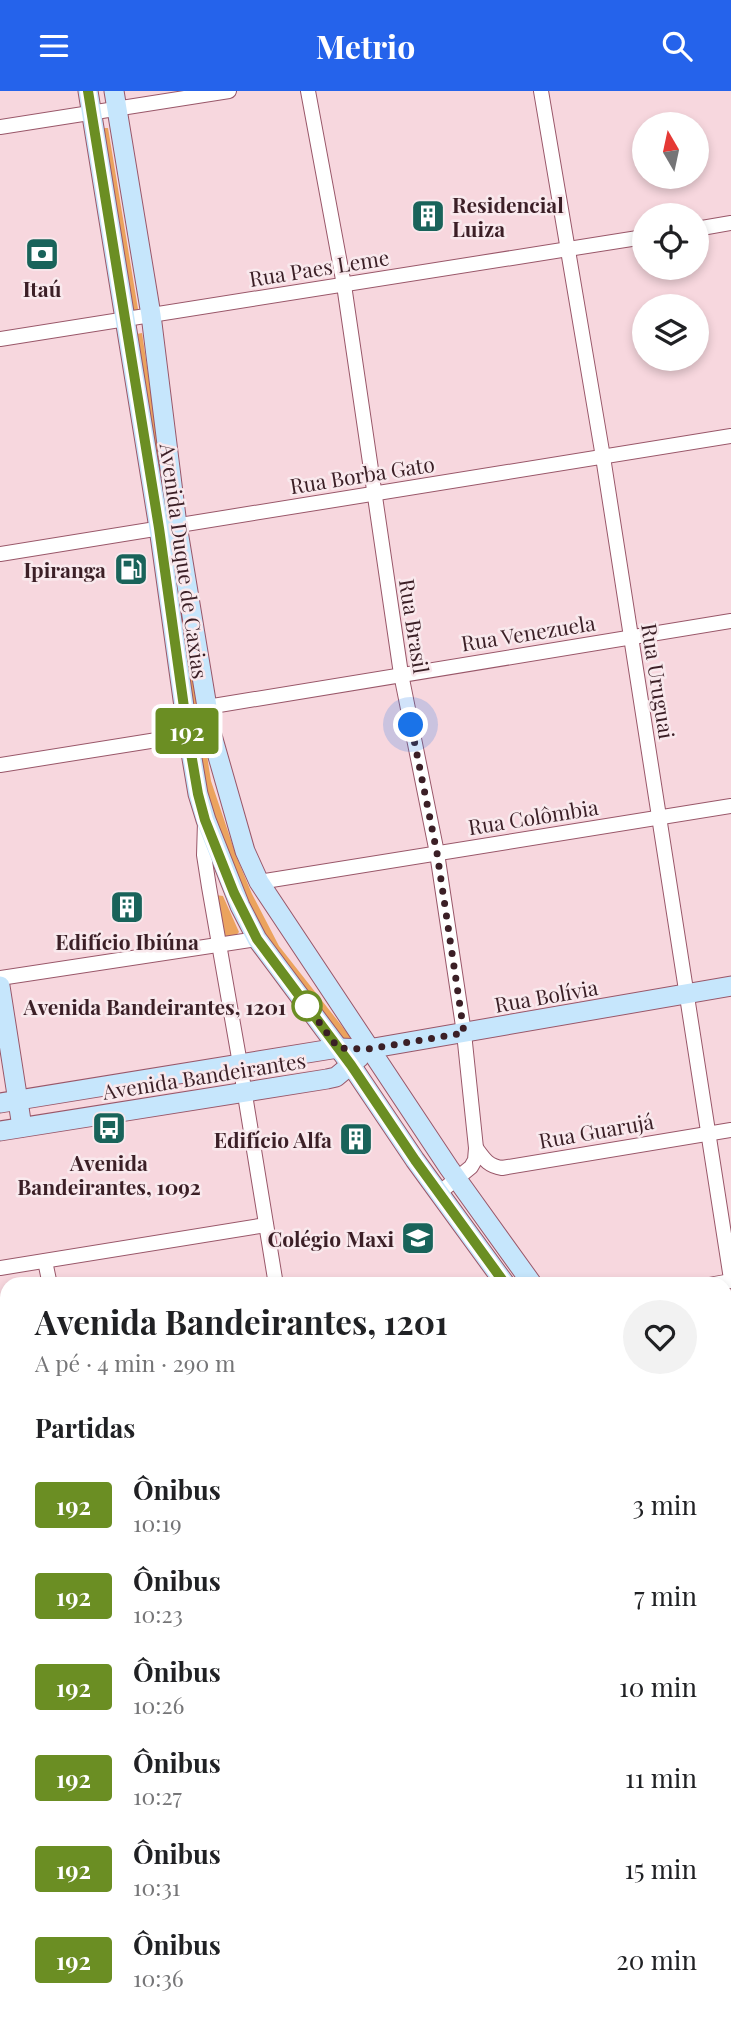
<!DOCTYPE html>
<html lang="pt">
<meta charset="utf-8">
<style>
:root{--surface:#fff;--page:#f2f2f2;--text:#202124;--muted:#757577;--accent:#2563eb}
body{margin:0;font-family:"Playfair Display",serif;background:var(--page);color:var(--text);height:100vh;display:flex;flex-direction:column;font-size:26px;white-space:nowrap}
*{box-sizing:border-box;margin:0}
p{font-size:23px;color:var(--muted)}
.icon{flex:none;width:38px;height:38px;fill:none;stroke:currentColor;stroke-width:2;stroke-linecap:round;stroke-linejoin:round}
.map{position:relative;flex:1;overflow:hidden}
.panel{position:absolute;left:0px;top:1186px;width:732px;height:744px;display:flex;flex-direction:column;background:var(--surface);border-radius:21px 21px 0 0;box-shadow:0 4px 10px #0003}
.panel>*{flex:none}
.badge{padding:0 14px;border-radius:5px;font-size:24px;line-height:46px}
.needle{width:46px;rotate:351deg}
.tools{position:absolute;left:632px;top:21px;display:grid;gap:14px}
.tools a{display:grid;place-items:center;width:77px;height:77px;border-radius:50%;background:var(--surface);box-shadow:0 4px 10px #0003;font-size:35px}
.you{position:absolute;width:35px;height:35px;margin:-18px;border:5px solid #fff;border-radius:50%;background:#1a73e8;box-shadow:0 0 0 10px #1a73e833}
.map>.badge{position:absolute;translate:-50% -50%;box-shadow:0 0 0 4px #fff}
h2{padding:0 35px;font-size:26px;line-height:63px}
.round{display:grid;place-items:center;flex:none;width:74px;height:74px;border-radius:37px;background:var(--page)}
.summary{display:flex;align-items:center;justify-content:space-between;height:119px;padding:0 35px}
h1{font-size:33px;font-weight:700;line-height:52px}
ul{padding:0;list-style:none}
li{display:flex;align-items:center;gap:21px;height:91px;padding:0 35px}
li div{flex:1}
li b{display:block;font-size:26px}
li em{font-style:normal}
li .badge{min-width:77px;font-weight:700;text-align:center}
header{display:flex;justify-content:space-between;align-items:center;height:91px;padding:0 35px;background:var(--accent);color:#fff;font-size:32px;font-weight:700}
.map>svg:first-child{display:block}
</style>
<header><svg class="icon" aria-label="menu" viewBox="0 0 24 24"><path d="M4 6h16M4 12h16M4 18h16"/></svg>Metrio<svg class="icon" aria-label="search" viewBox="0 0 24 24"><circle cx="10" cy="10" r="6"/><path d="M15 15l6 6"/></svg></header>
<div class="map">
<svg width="731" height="1929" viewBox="0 0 731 1929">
<rect width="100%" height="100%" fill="#f7d7de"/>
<g fill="#eba35e">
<polygon points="97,37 108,37 139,224 128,226"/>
<polygon points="142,242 169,423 160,424 131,244"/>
<polygon points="174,455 211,690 237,767 252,803 279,855 356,953 339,953 254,835 202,691 174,519"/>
<path d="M216,804L223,805L239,841C235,847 229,848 223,845Z"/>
</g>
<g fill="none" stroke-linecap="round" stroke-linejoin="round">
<g stroke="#995769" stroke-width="16">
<g id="street">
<polyline points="308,0 344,194 401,583 437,762 464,942 476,1057 475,1069 471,1076 439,1102"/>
<polyline points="541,0 603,366 731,1188"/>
<polyline points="0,36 229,0"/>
<polyline points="696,138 731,132"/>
<polyline points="0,248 644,146"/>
<polyline points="0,463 731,345"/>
<polyline points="207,616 731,530"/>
<polyline points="0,674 188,644"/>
<polyline points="205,731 204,764 209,796 239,967 276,1194"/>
<polyline points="259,791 731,715"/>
<polyline points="0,887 257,848"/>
<path d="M476,1057C484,1068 488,1075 502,1077L731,1039"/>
<polyline points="45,1170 50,1194"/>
<polyline points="0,1177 266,1134"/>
<polyline points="709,1194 731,1190"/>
<polyline points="724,1335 731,1334"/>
<polyline points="0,1676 7,1720"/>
<polyline points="724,1745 731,1754"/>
<polyline points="0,1848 7,1847"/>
<polyline points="441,1923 445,1929"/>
<polyline points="709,1923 713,1929"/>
<polyline points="162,1929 179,1923"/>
<polyline points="557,1929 563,1923"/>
</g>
</g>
<g stroke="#995769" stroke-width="21">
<g id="secondary">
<polyline points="88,0 159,437 188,644 198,703 206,729 240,815 257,848 351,974 415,1069 506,1194"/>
<polyline points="114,0 151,224 177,434 207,616 211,641 245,760 259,791 449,1077 533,1194"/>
<polyline points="0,895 22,1036"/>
<polyline points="0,1012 338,957 368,958 731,895"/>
<polyline points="0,1040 327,988 336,986 360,966"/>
<polyline points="724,1441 731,1450"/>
<polyline points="724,1486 731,1495"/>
</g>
</g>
<use href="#street" stroke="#fff" stroke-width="14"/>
<use href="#secondary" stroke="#c6e6fc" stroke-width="19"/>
</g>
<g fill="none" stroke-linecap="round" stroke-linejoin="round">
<g stroke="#fff" stroke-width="16">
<polyline id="line" points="88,0 159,437 188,645 198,703 205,729 234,802 257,848 351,974 415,1069 506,1194"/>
</g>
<use href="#line" stroke="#6b8e23" stroke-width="10"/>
<polyline stroke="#3b1f26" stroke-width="7" stroke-dasharray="0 12.6" points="307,915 302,908 338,957 368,958 464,942 437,762 411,634"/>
</g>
<defs>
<g id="building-square" transform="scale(1.75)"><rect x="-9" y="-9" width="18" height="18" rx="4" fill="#19635a" stroke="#f9e9ed"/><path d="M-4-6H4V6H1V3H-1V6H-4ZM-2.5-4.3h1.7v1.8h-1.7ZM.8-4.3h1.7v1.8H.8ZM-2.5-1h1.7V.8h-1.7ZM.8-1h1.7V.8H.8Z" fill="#fff"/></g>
<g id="bank-square" transform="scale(1.75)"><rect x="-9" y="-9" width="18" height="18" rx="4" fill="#19635a" stroke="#f9e9ed"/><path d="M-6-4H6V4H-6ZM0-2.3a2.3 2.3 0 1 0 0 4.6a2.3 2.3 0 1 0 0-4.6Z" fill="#fff"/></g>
<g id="fuel-square" transform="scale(1.75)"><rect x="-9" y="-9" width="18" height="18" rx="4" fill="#19635a" stroke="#f9e9ed"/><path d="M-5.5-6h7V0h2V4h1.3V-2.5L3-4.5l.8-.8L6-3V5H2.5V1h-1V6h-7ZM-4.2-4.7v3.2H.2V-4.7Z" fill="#fff"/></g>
<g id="bus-square" transform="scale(1.75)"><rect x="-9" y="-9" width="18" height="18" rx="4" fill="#19635a" stroke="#f9e9ed"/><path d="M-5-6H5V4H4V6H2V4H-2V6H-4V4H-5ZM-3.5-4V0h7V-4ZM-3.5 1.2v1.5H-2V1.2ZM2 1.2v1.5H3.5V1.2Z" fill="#fff"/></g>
<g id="school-square" transform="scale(1.75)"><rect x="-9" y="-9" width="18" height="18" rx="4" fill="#19635a" stroke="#f9e9ed"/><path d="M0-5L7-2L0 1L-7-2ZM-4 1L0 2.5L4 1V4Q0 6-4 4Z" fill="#fff"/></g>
</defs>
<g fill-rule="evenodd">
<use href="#building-square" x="428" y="125"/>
<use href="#bank-square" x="42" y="163"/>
<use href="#fuel-square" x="131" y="478"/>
<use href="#building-square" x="127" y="816"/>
<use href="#bus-square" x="109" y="1037"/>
<use href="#building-square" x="356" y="1048"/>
<use href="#school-square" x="418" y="1147"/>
</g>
<circle fill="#fff" stroke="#6b8e23" stroke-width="3.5" cx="307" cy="915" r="14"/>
<g text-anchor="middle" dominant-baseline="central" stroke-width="5" stroke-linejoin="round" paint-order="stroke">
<g font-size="21" font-weight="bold" fill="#3b1f26" stroke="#f9e9ed">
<text x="452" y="113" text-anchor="start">Residencial<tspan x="452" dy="24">Luiza</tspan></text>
<text x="42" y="197">Itaú</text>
<text x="106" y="478" text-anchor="end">Ipiranga</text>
<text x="127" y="850">Edifício Ibiúna</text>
<text x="332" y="1048" text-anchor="end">Edifício Alfa</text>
<text x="109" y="1071">Avenida<tspan x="109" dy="24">Bandeirantes, 1092</tspan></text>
<text x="394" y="1147" text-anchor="end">Colégio Maxi</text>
</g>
<g font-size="21" fill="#3b1f26" stroke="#f9e9ed">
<text transform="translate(319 176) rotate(-9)">Rua Paes Leme</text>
<text transform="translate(362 383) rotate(-9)">Rua Borba Gato</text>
<text transform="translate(185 470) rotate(82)">Avenida Duque de Caxias</text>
<text transform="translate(415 535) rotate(81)">Rua Brasil</text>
<text transform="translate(528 541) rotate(-9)">Rua Venezuela</text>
<text transform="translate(659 590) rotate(81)">Rua Uruguai</text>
<text transform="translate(533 725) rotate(-9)">Rua Colômbia</text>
<text transform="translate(546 904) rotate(-10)">Rua Bolívia</text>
<text transform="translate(204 984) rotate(-9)">Avenida Bandeirantes</text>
<text transform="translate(596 1039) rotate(-10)">Rua Guarujá</text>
</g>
<g font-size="21" font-weight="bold" fill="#3b1f26" stroke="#f9e9ed" text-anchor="end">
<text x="286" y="915">Avenida Bandeirantes, 1201</text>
</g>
</g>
</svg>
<div class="tools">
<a><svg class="needle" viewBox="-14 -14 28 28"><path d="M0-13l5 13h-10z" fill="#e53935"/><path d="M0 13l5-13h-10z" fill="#757577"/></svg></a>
<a><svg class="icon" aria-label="locate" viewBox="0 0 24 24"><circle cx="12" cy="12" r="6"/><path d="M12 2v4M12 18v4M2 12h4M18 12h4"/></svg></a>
<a><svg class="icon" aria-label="layers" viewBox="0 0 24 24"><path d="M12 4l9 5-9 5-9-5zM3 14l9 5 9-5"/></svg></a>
</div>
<div class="you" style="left:411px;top:634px"></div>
<b class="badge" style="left:187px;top:640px;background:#6b8e23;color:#fff">192</b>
<section class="panel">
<div class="summary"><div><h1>Avenida Bandeirantes, 1201</h1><p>A pé · 4 min · 290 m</p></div><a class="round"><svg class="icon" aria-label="heart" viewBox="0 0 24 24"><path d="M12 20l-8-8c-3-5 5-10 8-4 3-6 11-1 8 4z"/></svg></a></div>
<h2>Partidas</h2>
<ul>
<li><span class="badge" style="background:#6b8e23;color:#fff">192</span><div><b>Ônibus</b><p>10:19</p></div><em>3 min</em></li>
<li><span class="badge" style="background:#6b8e23;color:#fff">192</span><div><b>Ônibus</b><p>10:23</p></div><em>7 min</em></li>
<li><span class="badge" style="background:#6b8e23;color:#fff">192</span><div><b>Ônibus</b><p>10:26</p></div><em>10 min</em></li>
<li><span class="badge" style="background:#6b8e23;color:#fff">192</span><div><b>Ônibus</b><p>10:27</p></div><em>11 min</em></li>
<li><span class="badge" style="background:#6b8e23;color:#fff">192</span><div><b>Ônibus</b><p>10:31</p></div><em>15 min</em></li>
<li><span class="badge" style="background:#6b8e23;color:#fff">192</span><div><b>Ônibus</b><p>10:36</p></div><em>20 min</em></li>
</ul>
</section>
</div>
